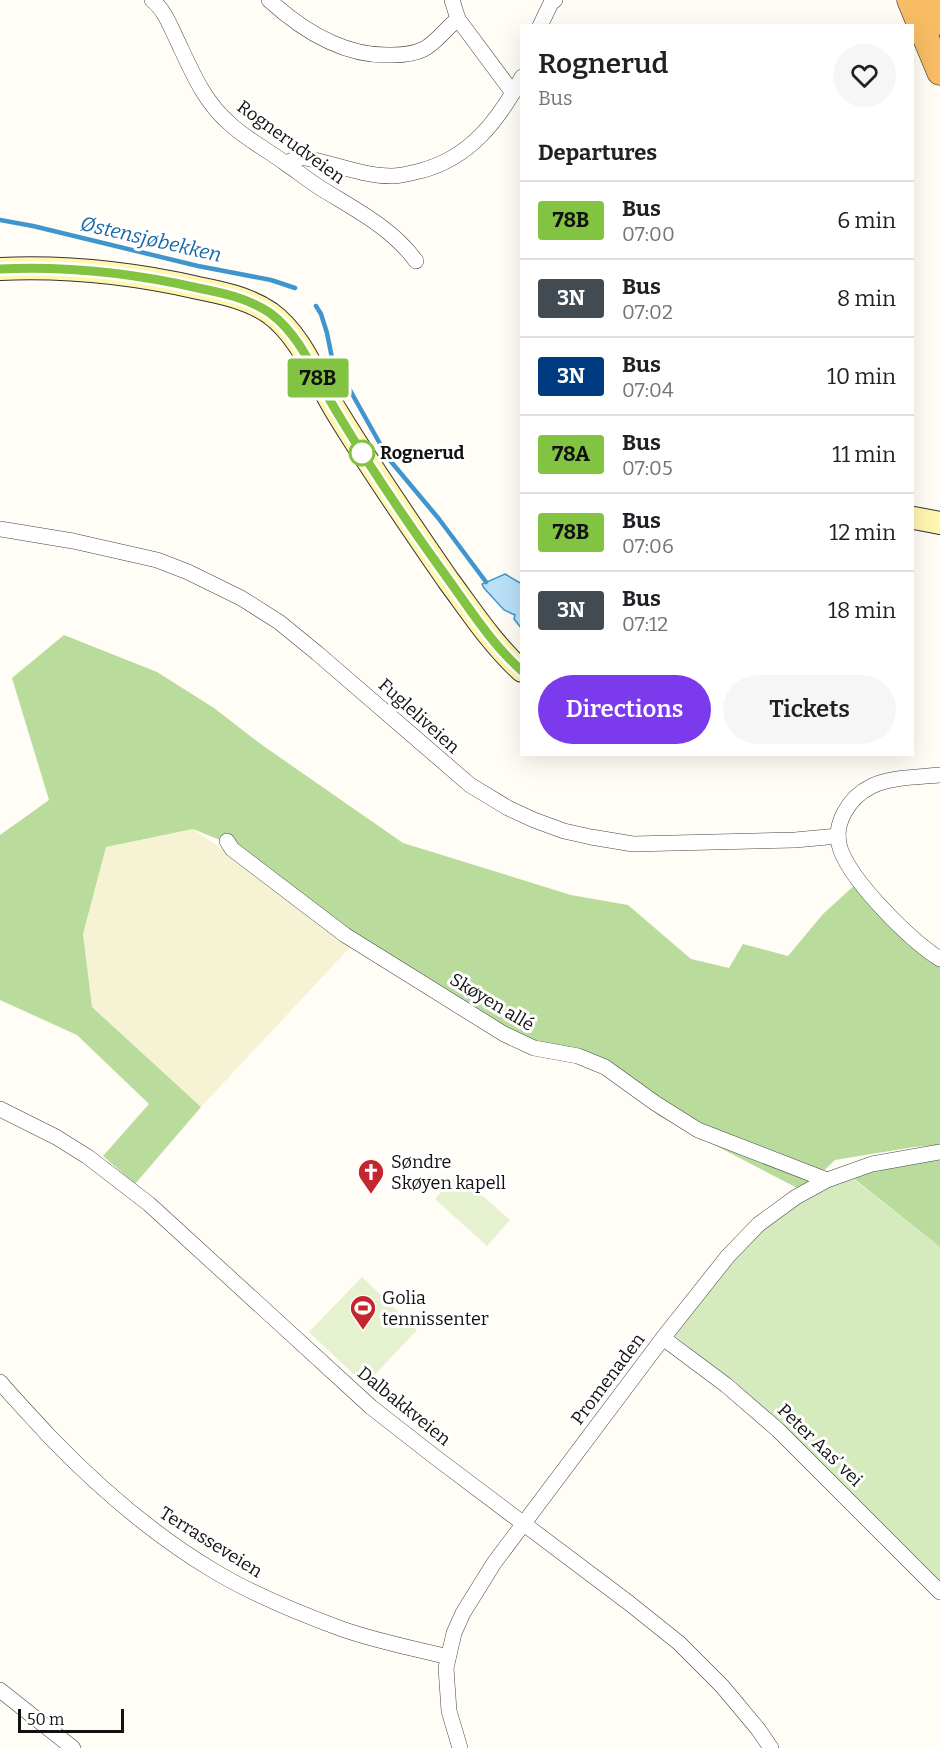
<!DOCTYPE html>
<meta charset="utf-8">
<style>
:root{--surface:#fff;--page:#f6f6f6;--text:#202124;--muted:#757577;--line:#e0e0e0;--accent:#7c3aed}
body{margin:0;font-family:Bitter,serif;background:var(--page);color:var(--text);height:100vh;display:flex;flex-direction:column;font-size:22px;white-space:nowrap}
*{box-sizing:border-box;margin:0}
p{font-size:20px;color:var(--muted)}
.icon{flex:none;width:33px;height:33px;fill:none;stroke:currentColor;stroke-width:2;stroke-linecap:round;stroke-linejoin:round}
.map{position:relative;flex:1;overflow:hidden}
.drawer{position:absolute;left:520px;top:24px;width:394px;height:732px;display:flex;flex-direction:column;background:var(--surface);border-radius:0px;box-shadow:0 6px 24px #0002}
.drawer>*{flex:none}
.badge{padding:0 12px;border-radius:4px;font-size:21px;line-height:39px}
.scale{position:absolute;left:18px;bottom:15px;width:106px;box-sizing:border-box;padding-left:6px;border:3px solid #111;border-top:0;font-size:16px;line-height:21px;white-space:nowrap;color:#111;-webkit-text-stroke:4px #fff;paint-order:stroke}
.map>.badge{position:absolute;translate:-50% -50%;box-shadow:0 0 0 3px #fff}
h2{padding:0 18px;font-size:22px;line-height:54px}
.round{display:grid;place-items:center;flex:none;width:63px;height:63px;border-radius:32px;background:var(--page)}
.summary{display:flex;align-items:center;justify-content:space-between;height:102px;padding:0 18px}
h1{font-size:28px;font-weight:600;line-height:45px}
.button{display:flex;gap:12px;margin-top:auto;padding:12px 18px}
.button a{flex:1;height:69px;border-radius:36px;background:var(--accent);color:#fff;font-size:24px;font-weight:600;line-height:69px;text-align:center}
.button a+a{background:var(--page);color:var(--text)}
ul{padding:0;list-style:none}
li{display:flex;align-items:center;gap:18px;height:78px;padding:0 18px;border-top:2px solid var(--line)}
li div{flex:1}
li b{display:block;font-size:22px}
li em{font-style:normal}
li .badge{min-width:66px;font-weight:700;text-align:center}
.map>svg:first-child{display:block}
</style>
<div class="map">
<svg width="940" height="1748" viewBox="0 0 940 1748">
<rect width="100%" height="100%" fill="#fffdf5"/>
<polygon fill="#f6f3d4" points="193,829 355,942 201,1107 92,1007 83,934 106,847"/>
<polygon fill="#d5ebbd" points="852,1178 940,1247 940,1582 781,1423 674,1335 755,1233 814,1194"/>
<g fill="#b9dc9c">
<polygon points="64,635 157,672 214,708 262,745 403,843 571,895 628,905 691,959 729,968 743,944 788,956 823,914 858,882 940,958 940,1145 914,1147 835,1160 803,1191 659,1116 591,1060 532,1049 386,961 227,843 193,829 106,847 83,934 92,1007 201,1107 135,1184 103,1156 149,1104 77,1035 0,1000 0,835 49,800 12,678"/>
<polygon points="940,1160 940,1247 853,1178 906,1162"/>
</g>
<g fill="#e6f2cf">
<polygon points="458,1174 510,1220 487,1246 435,1199"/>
<polygon points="362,1277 417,1330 365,1385 309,1332"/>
</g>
<polygon fill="#b9e0f7" stroke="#3f96cf" stroke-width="1.5" points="505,574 522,584 522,629 514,619 515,615 504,610 484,588 482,584"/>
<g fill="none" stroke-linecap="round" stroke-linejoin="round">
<g stroke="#3f96cf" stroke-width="4.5">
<polyline points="0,220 33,226 198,266 271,280 295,288"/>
<polyline points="316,306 321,314 327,333 332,358 388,458 439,519 486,582"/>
</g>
<g stroke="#444" stroke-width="16">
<g id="minor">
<path d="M152,0C165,10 171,28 178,42C192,72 204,101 229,123C246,139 266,149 285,163C297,171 309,181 322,189C356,210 392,228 416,261"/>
<path d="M269,0C303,31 345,57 392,55C403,55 414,54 424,49C437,42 446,28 458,19L452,0"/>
<polyline points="458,19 513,93"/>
<polyline points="540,26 551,3 555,0"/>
<path d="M286,163L297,158H306C334,164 364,176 392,176C402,176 411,173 420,171C470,158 498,121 522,77"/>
<polyline points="0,529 73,541 157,560 188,572 241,598 279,622 317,653 470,785 508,808 534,820 564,831 591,837 633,844 795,840 838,836"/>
<path d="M940,775C920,777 890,777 872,786C849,797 831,825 841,851C854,884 910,940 940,959"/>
<polyline points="227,841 232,849 345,935 504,1034 534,1048 578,1056 605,1067 655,1103 698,1130 827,1180"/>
<polyline points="0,1109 56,1137 88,1157 149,1204 371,1407 435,1457 629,1603 679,1643 722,1686 758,1729 771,1748"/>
<polyline points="663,1338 726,1385 778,1430 940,1592"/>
<path d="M0,1382C16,1401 33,1418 49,1436C99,1488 152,1534 214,1571C254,1595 298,1613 342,1629C376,1641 412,1648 448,1657"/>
<polyline points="0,1690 73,1748"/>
<polyline points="460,1748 449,1711 446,1668 454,1633 463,1613 494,1563 663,1338 728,1256 759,1224 796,1197 827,1180 872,1164 940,1152"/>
</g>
</g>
<g stroke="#333" stroke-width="24">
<g id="secondary">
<path d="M0,269C67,266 132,273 198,288C223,293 248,298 270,313C303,337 317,381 338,414C373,471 410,525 448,580C471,611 493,645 522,671"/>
<polyline points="914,518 940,523"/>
</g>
</g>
<g stroke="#222" stroke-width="27">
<g id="trunk">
<polyline points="910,0 940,72"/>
<polyline points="931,0 940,22"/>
</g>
</g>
<use href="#minor" stroke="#fff" stroke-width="15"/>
<use href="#secondary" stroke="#fff6b0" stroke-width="22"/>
<use href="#trunk" stroke="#f7bc64" stroke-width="26"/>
</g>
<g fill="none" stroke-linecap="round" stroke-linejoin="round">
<g stroke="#fff" stroke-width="14">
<path id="line" d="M0,269C67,266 132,273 198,288C223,293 248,298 270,313C303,337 317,381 338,414C373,472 411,528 451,583C473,614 494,646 522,671"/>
</g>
<use href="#line" stroke="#82c341" stroke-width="9"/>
</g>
<defs>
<g id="church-pin" transform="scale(1.35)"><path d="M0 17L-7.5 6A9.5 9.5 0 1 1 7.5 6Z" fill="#c4262e" stroke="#fff"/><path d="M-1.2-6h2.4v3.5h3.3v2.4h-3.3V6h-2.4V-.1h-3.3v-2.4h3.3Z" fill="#fff"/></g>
<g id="stadium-pin" transform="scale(1.35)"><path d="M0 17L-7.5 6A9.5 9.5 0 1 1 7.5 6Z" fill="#c4262e" stroke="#fff"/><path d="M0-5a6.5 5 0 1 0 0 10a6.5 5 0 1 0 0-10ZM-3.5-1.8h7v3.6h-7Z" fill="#fff"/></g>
</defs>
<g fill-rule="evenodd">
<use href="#church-pin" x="371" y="1172"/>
<use href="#stadium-pin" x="363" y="1308"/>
</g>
<circle fill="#fff" stroke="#82c341" stroke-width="3" cx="362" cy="453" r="12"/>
<g text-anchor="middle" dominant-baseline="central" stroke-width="6" stroke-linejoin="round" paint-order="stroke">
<g font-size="18" fill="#111" stroke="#fff">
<text transform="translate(291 142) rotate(36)">Rognerudveien</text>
<text transform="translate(419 716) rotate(42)">Fugleliveien</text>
<text transform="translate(492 1002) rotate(31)">Skøyen allé</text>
<text transform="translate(608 1379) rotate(-53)">Promenaden</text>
<text transform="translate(404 1406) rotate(39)">Dalbakkveien</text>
<text transform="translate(820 1445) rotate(44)">Peter Aas’ vei</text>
<text transform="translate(211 1542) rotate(32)">Terrasseveien</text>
</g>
<g font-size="18" font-weight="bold" fill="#111" stroke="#fff" text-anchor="start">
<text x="380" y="453">Rognerud</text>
</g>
<g font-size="18" fill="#111" stroke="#fff" text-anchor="start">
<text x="391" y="1162">Søndre<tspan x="391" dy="21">Skøyen kapell</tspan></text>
<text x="382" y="1298">Golia<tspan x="382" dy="21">tennissenter</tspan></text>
</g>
<g font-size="20" font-style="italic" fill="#1768a6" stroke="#fff">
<text transform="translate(151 239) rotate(13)">Østensjøbekken</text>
</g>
</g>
</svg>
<div class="scale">50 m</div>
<b class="badge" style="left:318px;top:378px;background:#82c341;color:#111">78B</b>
<section class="drawer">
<div class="summary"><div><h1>Rognerud</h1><p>Bus</p></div><a class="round"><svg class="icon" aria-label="heart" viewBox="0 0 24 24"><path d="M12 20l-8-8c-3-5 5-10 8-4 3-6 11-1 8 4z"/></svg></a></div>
<h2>Departures</h2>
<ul>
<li><span class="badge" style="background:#82c341;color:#111">78B</span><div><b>Bus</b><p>07:00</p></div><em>6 min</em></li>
<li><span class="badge" style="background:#424a52;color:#fff">3N</span><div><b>Bus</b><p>07:02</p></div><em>8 min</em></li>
<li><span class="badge" style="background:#003b80;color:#fff">3N</span><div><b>Bus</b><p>07:04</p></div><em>10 min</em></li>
<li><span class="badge" style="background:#82c341;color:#111">78A</span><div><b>Bus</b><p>07:05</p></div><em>11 min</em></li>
<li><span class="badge" style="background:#82c341;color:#111">78B</span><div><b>Bus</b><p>07:06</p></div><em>12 min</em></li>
<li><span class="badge" style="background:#424a52;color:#fff">3N</span><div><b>Bus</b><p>07:12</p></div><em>18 min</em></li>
</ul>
<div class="button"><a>Directions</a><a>Tickets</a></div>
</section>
</div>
